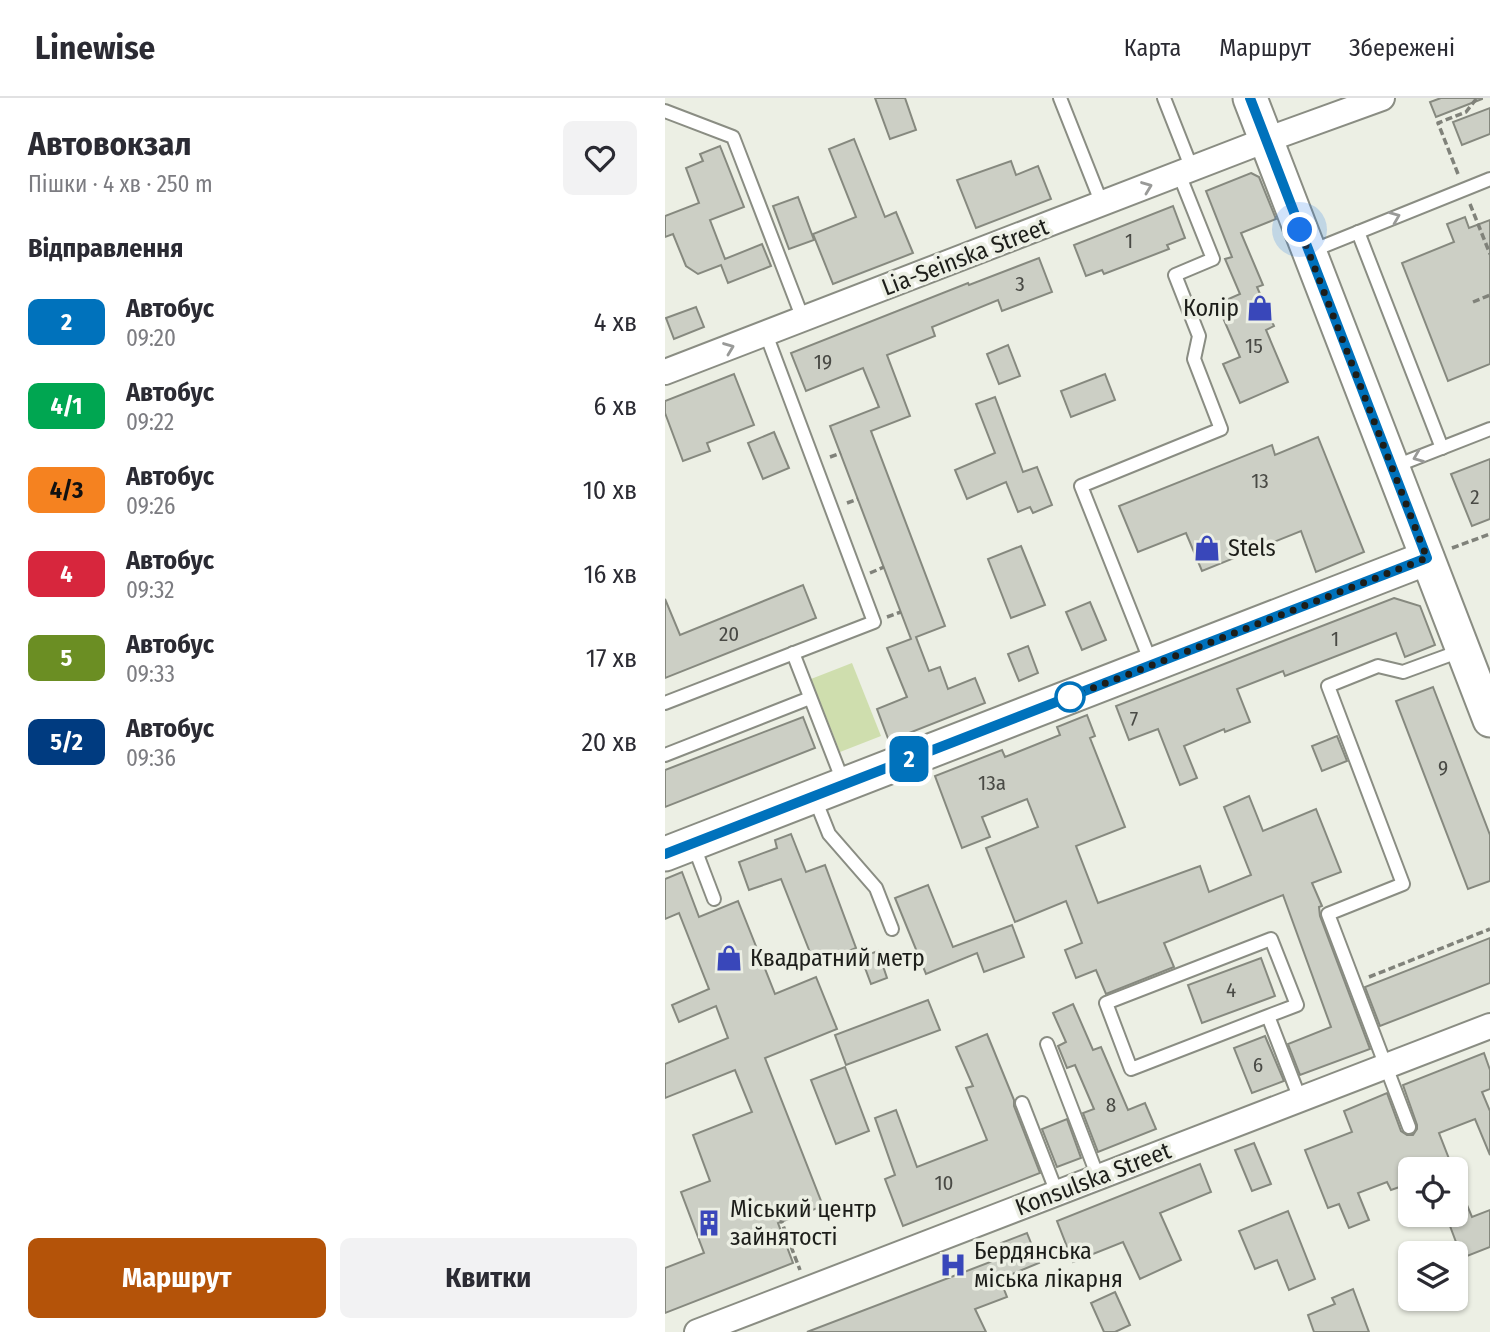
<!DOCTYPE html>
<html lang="uk">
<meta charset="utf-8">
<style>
:root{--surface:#fff;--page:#f2f2f3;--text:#2b2b33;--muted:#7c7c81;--line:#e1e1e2;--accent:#b45309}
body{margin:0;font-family:"Fira Sans Condensed",sans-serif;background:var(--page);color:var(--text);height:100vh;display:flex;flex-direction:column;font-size:26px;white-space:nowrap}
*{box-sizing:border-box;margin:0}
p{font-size:23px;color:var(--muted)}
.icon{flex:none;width:38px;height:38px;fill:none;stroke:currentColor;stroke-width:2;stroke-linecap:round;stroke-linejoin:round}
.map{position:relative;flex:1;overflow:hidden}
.panel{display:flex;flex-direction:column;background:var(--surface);width:665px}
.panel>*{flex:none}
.badge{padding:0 14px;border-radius:10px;font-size:24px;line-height:46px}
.controls{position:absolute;left:733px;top:1059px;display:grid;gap:14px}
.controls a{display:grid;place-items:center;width:70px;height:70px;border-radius:10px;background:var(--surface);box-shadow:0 2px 5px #0004;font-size:35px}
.you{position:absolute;width:35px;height:35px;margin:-18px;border:5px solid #fff;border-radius:50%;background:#1a73e8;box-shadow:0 0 0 10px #1a73e833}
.map>.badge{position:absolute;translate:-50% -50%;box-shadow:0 0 0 4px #fff}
h2{padding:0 28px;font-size:26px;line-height:63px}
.round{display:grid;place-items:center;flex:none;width:74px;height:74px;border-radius:10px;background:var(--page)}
.summary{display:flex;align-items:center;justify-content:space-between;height:119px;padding:0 28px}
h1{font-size:33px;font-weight:700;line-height:52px}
.cta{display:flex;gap:14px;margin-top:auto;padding:14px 28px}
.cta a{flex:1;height:80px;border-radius:10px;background:var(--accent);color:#fff;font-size:28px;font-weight:700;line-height:80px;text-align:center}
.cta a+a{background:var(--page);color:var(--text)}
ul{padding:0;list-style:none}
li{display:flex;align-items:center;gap:21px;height:84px;padding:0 28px}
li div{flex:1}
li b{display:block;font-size:26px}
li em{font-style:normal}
li .badge{min-width:77px;font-weight:700;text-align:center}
header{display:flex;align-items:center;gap:42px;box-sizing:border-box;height:98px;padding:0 35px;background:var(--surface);border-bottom:2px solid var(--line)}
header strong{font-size:33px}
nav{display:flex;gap:38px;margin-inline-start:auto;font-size:24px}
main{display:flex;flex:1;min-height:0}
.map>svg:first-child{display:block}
</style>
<header>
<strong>Linewise</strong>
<nav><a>Карта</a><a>Маршрут</a><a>Збережені</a></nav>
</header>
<main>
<section class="panel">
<div class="summary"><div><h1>Автовокзал</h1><p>Пішки · 4 хв · 250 m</p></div><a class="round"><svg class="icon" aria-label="heart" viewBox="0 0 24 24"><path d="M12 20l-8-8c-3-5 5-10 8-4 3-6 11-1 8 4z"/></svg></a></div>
<h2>Відправлення</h2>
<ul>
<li><span class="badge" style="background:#0072bc;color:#fff">2</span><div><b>Автобус</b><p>09:20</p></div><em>4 хв</em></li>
<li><span class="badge" style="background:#00a651;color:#fff">4/1</span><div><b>Автобус</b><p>09:22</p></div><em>6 хв</em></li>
<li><span class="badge" style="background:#f58220;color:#111">4/3</span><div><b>Автобус</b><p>09:26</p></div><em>10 хв</em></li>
<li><span class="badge" style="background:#d7263d;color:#fff">4</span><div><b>Автобус</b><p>09:32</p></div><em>16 хв</em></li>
<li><span class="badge" style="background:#6b8e23;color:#fff">5</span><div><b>Автобус</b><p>09:33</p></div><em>17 хв</em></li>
<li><span class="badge" style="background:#003b80;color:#fff">5/2</span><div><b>Автобус</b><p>09:36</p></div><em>20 хв</em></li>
</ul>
<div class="cta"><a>Маршрут</a><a>Квитки</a></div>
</section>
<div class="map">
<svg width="825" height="1234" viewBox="0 0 825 1234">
<rect width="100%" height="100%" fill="#ecefe4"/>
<polygon fill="#cfdeae" points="187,565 216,638 175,654 146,581"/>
<g fill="#cccfc5" stroke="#86897f" stroke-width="2">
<polygon points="210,0 240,0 251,32 225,41"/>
<polygon points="776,0 817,0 817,1 771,19 765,4"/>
<polygon points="825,10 825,36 797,47 788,24"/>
<polygon points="189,41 220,119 231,114 248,155 168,186 148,136 191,119 164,51"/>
<polygon points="55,48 79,109 45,122 60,161 97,146 106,168 63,185 56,167 33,176 21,168 8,136 0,139 0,118 34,105 21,70 38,63 35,56"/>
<polygon points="346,63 351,77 373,68 386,101 311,130 292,82"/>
<polygon points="586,75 594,79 611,121 576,135 598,187 592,189 609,228 601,232 623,284 575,305 558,266 575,259 552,206 575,196 560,161 567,159 541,93"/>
<polygon points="133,99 149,142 124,151 108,108"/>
<polygon points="508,108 520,140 502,147 504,151 439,176 437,172 421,178 409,147"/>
<polygon points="800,119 804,130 825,122 825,266 783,283 737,165 789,144 782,126"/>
<polygon points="374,160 387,194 337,213 333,202 267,229 270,238 222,257 245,318 206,333 280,528 251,539 264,573 275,569 283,591 310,580 320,605 224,643 212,611 242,599 222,550 246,541 165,328 214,309 198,270 141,293 126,255 303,185 304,187"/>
<polygon points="31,209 39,229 9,241 1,220"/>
<polygon points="343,247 355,278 334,286 322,256"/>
<polygon points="69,276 89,327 42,345 45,353 18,363 0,315 0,303"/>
<polygon points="440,276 450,302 406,319 396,293"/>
<polygon points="330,299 358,374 372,369 387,407 368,415 365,409 353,414 341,384 302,401 290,372 330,355 311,306"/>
<polygon points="109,334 124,370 98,381 83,345"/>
<polygon points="653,339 699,454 651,474 636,433 537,473 521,435 473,454 454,408 607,347 610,357"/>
<polygon points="825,361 825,421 807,428 786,376"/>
<polygon points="356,448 380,507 346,520 323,461"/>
<polygon points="138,487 151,520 0,580 0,501 15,537"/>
<polygon points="729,500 755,508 770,547 740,559 731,535 620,578 618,573 572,591 585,624 560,634 559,631 519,648 532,680 515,687 493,631 464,642 451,608"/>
<polygon points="425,504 441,542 417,552 401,514"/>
<polygon points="363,548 373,575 354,583 343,556"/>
<polygon points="768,589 825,737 825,783 803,791 731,603"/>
<polygon points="422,617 430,638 425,640 460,729 411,748 433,805 535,768 544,794 586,777 559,709 584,698 598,733 651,711 676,774 647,785 657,808 654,809 655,818 705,951 635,977 623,946 666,929 618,797 499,845 509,869 441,896 431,872 411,880 400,852 417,845 401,803 350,824 321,750 373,729 362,701 317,719 325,739 297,750 270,678 337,652 340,659 395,637 392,629"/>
<polygon points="138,619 150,650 0,709 0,672"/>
<polygon points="672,638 682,663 657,673 647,648"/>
<polygon points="126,736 141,774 160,767 191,850 150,867 116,781 84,792 74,764 112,750 110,742"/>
<polygon points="17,774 34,819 73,803 110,896 151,879 172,931 100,960 158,1108 113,1125 128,1165 0,1215 0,1170 39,1155 16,1094 45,1083 28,1037 87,1014 70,972 0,1000 0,966 63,940 51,908 14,924 7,907 44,891 14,815 0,821 0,781"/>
<polygon points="263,787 288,849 347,827 359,859 319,874 312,855 261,876 230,800"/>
<polygon points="825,840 825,885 715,928 700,889"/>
<polygon points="213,853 222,880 206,886 196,859"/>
<polygon points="596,860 610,898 537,925 523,887"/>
<polygon points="263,902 275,932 181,967 170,937"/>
<polygon points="408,906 428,952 436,949 463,1012 480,1005 491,1031 433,1054 418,1015 429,1011 410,967 402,970 393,948 401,944 388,915"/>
<polygon points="322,936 349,1002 349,1008 375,1075 238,1128 220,1081 230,1077 210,1020 231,1012 252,1069 322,1042 301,990 308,988 291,949"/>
<polygon points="600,938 619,983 587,995 569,950"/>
<polygon points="819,955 825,972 825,991 817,994 825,1013 825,1057 810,1021 774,1035 788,1071 746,1071 746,1085 726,1092 722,1084 693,1095 704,1122 684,1130 674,1106 663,1110 640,1052 687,1034 679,1013 722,995 736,1033 742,1037 748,1037 752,1031 752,1027 738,987"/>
<polygon points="180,969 204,1033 171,1046 146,982"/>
<polygon points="402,1021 416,1060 392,1069 377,1031"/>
<polygon points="589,1045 606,1086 587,1093 570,1052"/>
<polygon points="535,1066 546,1094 495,1115 516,1162 475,1181 458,1144 408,1164 392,1123"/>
<polygon points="791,1081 807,1119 825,1112 825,1149 797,1160 785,1128 791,1125"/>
<polygon points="623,1113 650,1181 624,1192 612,1162 590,1171 574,1133"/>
<polygon points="362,1135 374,1165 335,1181 342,1199 310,1211 321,1234 142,1234 341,1158 336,1145"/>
<polygon points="688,1191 704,1234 649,1234 643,1217 670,1206 667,1200"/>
<polygon points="450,1194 465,1227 450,1234 439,1234 426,1205"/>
</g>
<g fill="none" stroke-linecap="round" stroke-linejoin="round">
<g stroke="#8a8d83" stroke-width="16">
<g id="lane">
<polyline points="395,0 437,106"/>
<polyline points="499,0 527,71"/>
<polyline points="0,13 68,39 138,221"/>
<polyline points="693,134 777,350"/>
<polyline points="644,154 825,81"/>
<polyline points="728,369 825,331"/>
<polyline points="128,555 179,686"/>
<polyline points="487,567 416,388 556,331 529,261 534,238 510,177 548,161 514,76"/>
<polyline points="0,605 209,524 101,236"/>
<polyline points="0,657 145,600"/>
<polyline points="150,701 164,736 211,790 227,831"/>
<polyline points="28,746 49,801"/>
<polyline points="603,918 632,907 606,841 441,905 466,971 603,918 635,1001"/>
<polyline points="382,946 433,1079"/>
<polyline points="357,1005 392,1095"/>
<polyline points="744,1029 663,816 738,786 663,588 713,568 738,574 798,552"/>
</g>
</g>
<g stroke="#8a8d83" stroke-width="28">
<g id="street">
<polyline points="0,274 601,42 717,0"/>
<polyline points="32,1234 825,928"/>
</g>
</g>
<g stroke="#8a8d83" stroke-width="37">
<g id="secondary">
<polyline points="585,0 825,622"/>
<polyline points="0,756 762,460"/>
</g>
</g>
<g stroke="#80827a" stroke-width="3.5" stroke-dasharray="7 3.5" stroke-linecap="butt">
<polyline points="793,76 773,25 801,14 812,0"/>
<polyline points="805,106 825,156"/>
<polyline points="808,204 825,197"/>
<polyline points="165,359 176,355"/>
<polyline points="182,405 193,401"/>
<polyline points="787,450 825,436"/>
<polyline points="205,475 219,469"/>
<polyline points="222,519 236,514"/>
<polyline points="704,879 825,831"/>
<polyline points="111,1109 135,1172"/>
</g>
<use href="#lane" stroke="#fff" stroke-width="12"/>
<use href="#street" stroke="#fff" stroke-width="24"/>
<use href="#secondary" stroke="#fff" stroke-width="33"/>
</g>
<defs><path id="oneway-chevron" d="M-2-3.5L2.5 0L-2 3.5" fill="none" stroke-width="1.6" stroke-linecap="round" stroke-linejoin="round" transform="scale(1.75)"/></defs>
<g stroke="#999a98">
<use href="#oneway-chevron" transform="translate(482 89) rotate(-21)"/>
<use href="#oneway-chevron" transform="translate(730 119) rotate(-22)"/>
<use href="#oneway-chevron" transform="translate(64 250) rotate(-21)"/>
<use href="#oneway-chevron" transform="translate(753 359) rotate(158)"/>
</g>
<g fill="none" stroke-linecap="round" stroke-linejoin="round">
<g stroke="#fff" stroke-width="16">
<polyline id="line" points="0,756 762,460 585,0"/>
</g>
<use href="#line" stroke="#0072bc" stroke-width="10"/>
<polyline stroke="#1d1e1a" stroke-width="7" stroke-dasharray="0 12.6" points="405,599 762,460 635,132"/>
</g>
<defs>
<g id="shop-bare" transform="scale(2.1)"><path d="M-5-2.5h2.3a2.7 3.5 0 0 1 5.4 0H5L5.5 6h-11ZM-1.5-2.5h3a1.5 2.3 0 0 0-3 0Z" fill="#3947ba" stroke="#ecefe4" stroke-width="2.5" paint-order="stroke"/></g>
<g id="building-bare" transform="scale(2.1)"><path d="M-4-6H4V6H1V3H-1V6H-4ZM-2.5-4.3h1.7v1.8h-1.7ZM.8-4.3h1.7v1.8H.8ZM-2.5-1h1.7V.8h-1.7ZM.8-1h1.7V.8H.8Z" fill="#3947ba" stroke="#ecefe4" stroke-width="2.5" paint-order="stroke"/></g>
<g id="hospital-bare" transform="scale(2.1)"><path d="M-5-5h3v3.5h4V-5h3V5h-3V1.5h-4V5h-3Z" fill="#3947ba" stroke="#ecefe4" stroke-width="2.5" paint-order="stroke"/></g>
</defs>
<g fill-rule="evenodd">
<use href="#shop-bare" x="595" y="210"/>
<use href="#shop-bare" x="542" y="450"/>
<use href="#shop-bare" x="64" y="860"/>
<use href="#building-bare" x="44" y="1125"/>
<use href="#hospital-bare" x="288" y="1167"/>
</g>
<circle fill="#fff" stroke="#0072bc" stroke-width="3.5" cx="405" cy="599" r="14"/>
<g text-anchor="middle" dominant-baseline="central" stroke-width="7" stroke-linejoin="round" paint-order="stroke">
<g font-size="21" fill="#494a45">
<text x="464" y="143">1</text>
<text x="355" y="186">3</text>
<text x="589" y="248">15</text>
<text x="158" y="264">19</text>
<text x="595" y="383">13</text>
<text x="810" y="399">2</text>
<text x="64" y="536">20</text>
<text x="670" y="541">1</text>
<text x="469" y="621">7</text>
<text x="778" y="670">9</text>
<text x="327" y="685">13а</text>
<text x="566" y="892">4</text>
<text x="593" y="967">6</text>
<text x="446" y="1007">8</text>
<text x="279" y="1085">10</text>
</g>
<g font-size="24" fill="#1d1e1a" stroke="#ecefe4">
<text transform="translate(300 159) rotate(-21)">Lia-Seinska Street</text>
<text transform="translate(428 1081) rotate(-21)">Konsulska Street</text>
</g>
<g font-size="24" fill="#1d1e1a" stroke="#ecefe4" text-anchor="start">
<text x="574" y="210" text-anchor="end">Колір</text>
<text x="563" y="450">Stels</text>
<text x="85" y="860">Квадратний метр</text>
<text x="65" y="1111">Міський центр<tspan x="65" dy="28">зайнятості</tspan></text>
<text x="309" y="1153">Бердянська<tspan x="309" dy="28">міська лікарня</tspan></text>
</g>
</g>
</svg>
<div class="controls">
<a><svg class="icon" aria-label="locate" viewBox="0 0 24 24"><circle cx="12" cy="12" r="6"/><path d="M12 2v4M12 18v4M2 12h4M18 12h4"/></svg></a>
<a><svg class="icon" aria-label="layers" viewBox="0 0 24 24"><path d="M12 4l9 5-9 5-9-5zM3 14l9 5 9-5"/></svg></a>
</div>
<div class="you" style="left:635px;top:132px"></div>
<b class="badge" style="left:244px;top:661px;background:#0072bc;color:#fff">2</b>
</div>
</main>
